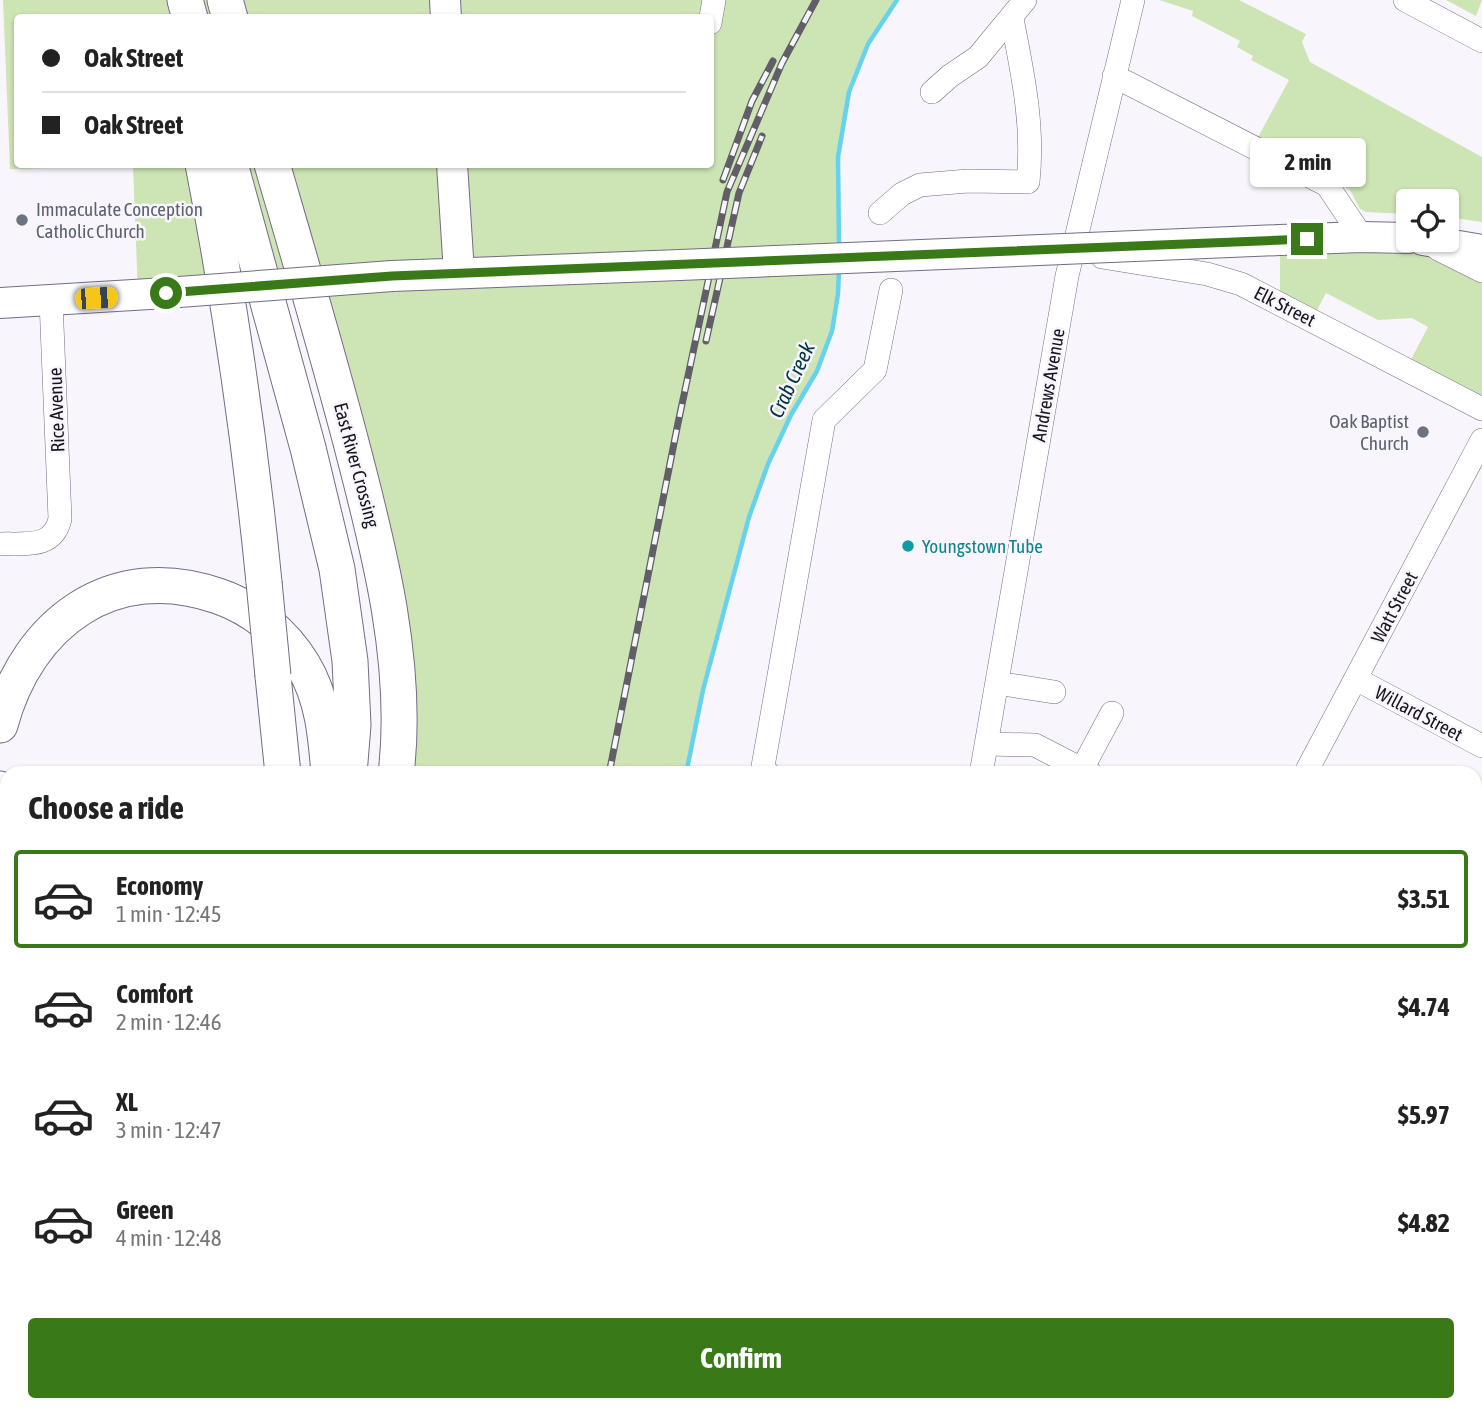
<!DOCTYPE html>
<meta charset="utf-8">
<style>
body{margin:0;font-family:"Asap Condensed",sans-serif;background:#f2f2f2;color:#222;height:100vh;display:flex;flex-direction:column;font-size:26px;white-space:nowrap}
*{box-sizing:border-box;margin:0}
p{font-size:23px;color:#767676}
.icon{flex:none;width:38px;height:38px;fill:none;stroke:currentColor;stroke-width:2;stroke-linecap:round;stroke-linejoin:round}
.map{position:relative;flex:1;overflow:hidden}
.details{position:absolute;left:0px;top:766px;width:1482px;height:646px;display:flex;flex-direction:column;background:#fff;border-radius:21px 21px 0 0;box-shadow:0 2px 5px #0004}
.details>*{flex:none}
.guide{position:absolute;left:14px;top:14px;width:700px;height:154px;border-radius:7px;box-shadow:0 2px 5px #0004;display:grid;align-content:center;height:154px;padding:0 28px;background:#fff}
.buttons{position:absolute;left:1396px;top:189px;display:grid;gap:14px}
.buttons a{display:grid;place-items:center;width:63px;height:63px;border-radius:7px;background:#fff;box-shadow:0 2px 5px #0004;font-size:35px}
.end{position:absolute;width:32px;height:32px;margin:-16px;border:9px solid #3a7917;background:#fff;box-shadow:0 0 0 4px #fff}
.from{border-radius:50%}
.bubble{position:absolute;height:49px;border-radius:7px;background:#fff;box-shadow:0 2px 5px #0004;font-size:23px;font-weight:700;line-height:49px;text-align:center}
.car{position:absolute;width:21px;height:42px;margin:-21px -10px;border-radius:9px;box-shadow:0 0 5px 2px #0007;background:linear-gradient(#f5c518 24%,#345 0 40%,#f5c518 0 76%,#345 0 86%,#f5c518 0)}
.guide b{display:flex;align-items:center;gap:24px;height:66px;font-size:26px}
.guide b+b{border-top:2px solid #e0e0e0}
.guide i{width:18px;height:18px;background:#222}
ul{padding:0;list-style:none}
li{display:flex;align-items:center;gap:21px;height:98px;margin:0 14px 10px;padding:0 14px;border:4px solid transparent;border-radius:7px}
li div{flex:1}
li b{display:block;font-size:26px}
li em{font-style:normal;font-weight:700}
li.current{border-color:#3a7917}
li>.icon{width:63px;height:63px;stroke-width:1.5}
h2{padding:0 28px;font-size:32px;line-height:84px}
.primary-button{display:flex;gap:14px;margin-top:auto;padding:14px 28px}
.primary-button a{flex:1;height:80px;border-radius:7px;background:#3a7917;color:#fff;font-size:28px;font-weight:700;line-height:80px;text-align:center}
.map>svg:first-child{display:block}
.green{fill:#cde5b4;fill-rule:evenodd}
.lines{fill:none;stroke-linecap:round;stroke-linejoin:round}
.stream{stroke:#66d1f1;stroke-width:4.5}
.minor-casing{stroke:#746b86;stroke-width:24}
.major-casing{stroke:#746b86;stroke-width:32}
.highway-casing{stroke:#746b86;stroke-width:37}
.minor{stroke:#fff;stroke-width:23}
.major{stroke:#fff;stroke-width:30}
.highway{stroke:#fff;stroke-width:35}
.rail-casing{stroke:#615e67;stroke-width:7}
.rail{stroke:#f8f6fc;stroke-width:4.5;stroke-dasharray:13;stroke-linecap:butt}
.major-bridge-casing{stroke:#746b86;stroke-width:32;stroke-linecap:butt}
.highway-bridge-casing{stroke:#746b86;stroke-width:37;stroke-linecap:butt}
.major-bridge{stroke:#fff;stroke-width:30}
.highway-bridge{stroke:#fff;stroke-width:35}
.route{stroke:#3a7917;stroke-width:9}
.worship-dot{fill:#6b7280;stroke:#f8f6fc;stroke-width:2.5}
.culture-dot{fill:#0f9aa8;stroke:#f8f6fc;stroke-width:2.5}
.labels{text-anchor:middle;stroke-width:5;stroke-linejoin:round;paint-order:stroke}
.worship-label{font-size:19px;fill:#5b616d;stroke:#f8f6fc;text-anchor:start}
.street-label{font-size:19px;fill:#18141f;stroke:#f8f6fc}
.culture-label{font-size:19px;fill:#0d838f;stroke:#f8f6fc;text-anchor:start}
.water-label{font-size:21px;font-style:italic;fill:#003542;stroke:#f8f6fc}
</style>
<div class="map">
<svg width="1482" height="1412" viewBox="0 0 1482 1412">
<rect width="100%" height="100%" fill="#f8f6fc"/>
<path class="green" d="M 3,0 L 897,0 C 888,15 876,29 868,44 C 851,78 841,120 838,157 C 835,215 847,275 832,332 C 818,380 786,420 768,466 C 751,507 740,550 729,593 C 713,653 698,712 686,773 L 401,773 L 400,742 L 306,281 L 138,295 L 133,166 L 10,169 ZM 18,18 L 710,18 L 710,164 L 18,164 Z
M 1159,0 L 1239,0 L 1306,34 L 1302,42 L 1310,62 L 1482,157 L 1482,222 L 1447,217 L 1447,201 L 1409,201 L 1409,214 L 1366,212 L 1360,209 L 1350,190 L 1257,139 L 1289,80 L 1251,60 L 1253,56 L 1237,47 L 1240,41 L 1192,16 L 1193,11 Z
M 1446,0 L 1482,0 L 1476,16 Z
M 1406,238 L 1482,271 L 1482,409 L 1406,369 L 1428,327 L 1412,318 L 1378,320 L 1326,293 L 1312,320 L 1280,303 L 1280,240 Z
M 0,1319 L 7,1319 L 7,1405 L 61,1405 L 54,1412 L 0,1412 Z
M 202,1405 L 571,1405 L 572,1412 L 193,1412 Z"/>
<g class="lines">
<path class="stream" d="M 839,246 L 838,157 L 849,92 L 868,44 L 897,0
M 686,774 L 703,690 L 749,517 L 768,464 L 791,415 L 817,371 L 832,331 L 838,294 L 839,269
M 571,1405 L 572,1412"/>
<defs>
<path id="minor" d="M 1405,0 L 1482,41
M 710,23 L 714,0
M 1114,76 L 1327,185 L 1362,237
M 932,92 L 950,76 L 978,57 L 1025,0
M 880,213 L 902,194 L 920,185 L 968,181 L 1028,182 C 1034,126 1023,75 1012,19
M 1438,249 L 1482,271
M 1102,257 L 1207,274 L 1241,284 L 1482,409
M 0,544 C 26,543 53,549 60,519 L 51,301
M 1356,679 L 1482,746
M 997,683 L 1054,692
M 986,744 L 1035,745 L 1091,774
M 1082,769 L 1112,713
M 769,774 L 762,772 L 824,420 L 875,370 L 891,290
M 981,774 L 1067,276 L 1133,0
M 1305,774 L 1482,440
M 1475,927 L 1482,914
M 1475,979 L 1482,983
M 1475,1237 L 1482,1241
M 1475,1324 L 1482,1311
M 354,1412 L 368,1405
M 925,1412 L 927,1405
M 1428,1412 L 1431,1405"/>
<path id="major" d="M 445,0 L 446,18
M 452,164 L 459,273
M 1280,240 L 1362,237 L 1409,238
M 1423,240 L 1482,250
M 392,276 L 680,265
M 0,303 L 166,293"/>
<path id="highway" d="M 185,0 L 190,18
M 225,0 L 230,18
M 203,164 C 230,303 250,441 264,582
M 230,164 L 308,448 L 337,569 L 350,661 L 353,725 L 349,774
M 272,164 C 300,260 328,354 353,450 C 380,553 409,667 396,774
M 273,676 L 283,774
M 0,725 C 27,623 113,559 218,596 C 253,608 284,633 303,665 C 323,698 326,736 329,774
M 0,789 L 7,819
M 0,872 L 7,881
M 0,911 L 7,919
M 0,982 L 7,984
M 0,1319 L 7,1319
M 603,1405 L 611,1412
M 647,1405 L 656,1412
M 54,1412 L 61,1405
M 105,1412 L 115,1405
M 193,1412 L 202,1405"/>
</defs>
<use href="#minor" class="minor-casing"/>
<use href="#major" class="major-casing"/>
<use href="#highway" class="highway-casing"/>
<use href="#minor" class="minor"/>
<use href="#major" class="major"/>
<use href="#highway" class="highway"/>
<defs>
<path id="rail" d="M 723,180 L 752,101 L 773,61
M 706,341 L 739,193 L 762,136
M 609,774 L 677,428 L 727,192 L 782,63 L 816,0
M 499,1412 L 500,1405
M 515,1412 L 516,1405"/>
</defs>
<use href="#rail" class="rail-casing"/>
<use href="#rail" class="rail"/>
<defs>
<path id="major-bridge" d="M 680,265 L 1280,240
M 166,293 L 392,276"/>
<path id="highway-bridge" d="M 264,582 L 273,676"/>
</defs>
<use href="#major-bridge" class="major-bridge-casing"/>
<use href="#highway-bridge" class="highway-bridge-casing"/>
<use href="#major-bridge" class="major-bridge"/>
<use href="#highway-bridge" class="highway-bridge"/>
</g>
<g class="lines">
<path class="route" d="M 166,293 L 392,276 L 1307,239"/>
</g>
<g class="worship-dot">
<circle cx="22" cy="220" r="7"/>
<circle cx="1423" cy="432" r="7"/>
</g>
<circle class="culture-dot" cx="908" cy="546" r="7"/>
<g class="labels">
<g class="worship-label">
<text x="36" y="216">Immaculate Conception<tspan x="36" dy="22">Catholic Church</tspan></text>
<text x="1409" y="428" text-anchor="end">Oak Baptist<tspan x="1409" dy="22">Church</tspan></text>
</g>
<g class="street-label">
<text transform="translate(1285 306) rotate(27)" y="7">Elk Street</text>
<text transform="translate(1048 385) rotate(-80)" y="7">Andrews Avenue</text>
<text transform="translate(56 410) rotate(-92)" y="7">Rice Avenue</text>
<text transform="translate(357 465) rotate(75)" y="7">East River Crossing</text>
<text transform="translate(1394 607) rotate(-62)" y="7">Watt Street</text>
<text transform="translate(1419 713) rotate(28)" y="7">Willard Street</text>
</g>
<g class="culture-label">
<text x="922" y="553">Youngstown Tube</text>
</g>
<g class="water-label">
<text transform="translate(792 380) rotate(-65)" y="7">Crab Creek</text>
</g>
</g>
</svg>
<div class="buttons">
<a><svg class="icon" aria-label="locate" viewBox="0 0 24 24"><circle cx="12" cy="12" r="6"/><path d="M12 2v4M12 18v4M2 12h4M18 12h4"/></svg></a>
</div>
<i class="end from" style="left:166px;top:293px"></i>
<i class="end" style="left:1307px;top:239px"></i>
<div class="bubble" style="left:1250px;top:138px;width:116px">2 min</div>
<i class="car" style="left:96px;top:298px;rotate:86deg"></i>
<div class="guide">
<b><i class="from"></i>Oak Street</b>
<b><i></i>Oak Street</b>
</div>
<section class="details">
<h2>Choose a ride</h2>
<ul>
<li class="current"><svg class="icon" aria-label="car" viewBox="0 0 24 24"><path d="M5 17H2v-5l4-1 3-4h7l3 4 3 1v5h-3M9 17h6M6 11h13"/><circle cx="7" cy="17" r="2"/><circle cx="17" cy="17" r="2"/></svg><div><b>Economy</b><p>1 min · 12:45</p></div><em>$3.51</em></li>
<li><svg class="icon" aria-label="car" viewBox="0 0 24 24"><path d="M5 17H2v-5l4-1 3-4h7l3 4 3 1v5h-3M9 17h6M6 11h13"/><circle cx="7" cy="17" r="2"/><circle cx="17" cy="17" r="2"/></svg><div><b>Comfort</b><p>2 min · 12:46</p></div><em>$4.74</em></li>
<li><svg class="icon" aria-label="car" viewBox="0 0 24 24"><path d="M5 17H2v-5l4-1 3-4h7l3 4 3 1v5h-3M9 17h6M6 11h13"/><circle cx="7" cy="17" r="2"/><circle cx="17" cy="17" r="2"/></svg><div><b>XL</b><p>3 min · 12:47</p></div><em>$5.97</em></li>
<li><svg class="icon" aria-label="car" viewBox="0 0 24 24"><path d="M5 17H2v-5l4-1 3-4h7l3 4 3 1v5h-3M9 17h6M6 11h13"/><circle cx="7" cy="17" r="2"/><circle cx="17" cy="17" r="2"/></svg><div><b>Green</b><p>4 min · 12:48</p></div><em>$4.82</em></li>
</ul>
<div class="primary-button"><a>Confirm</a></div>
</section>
</div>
